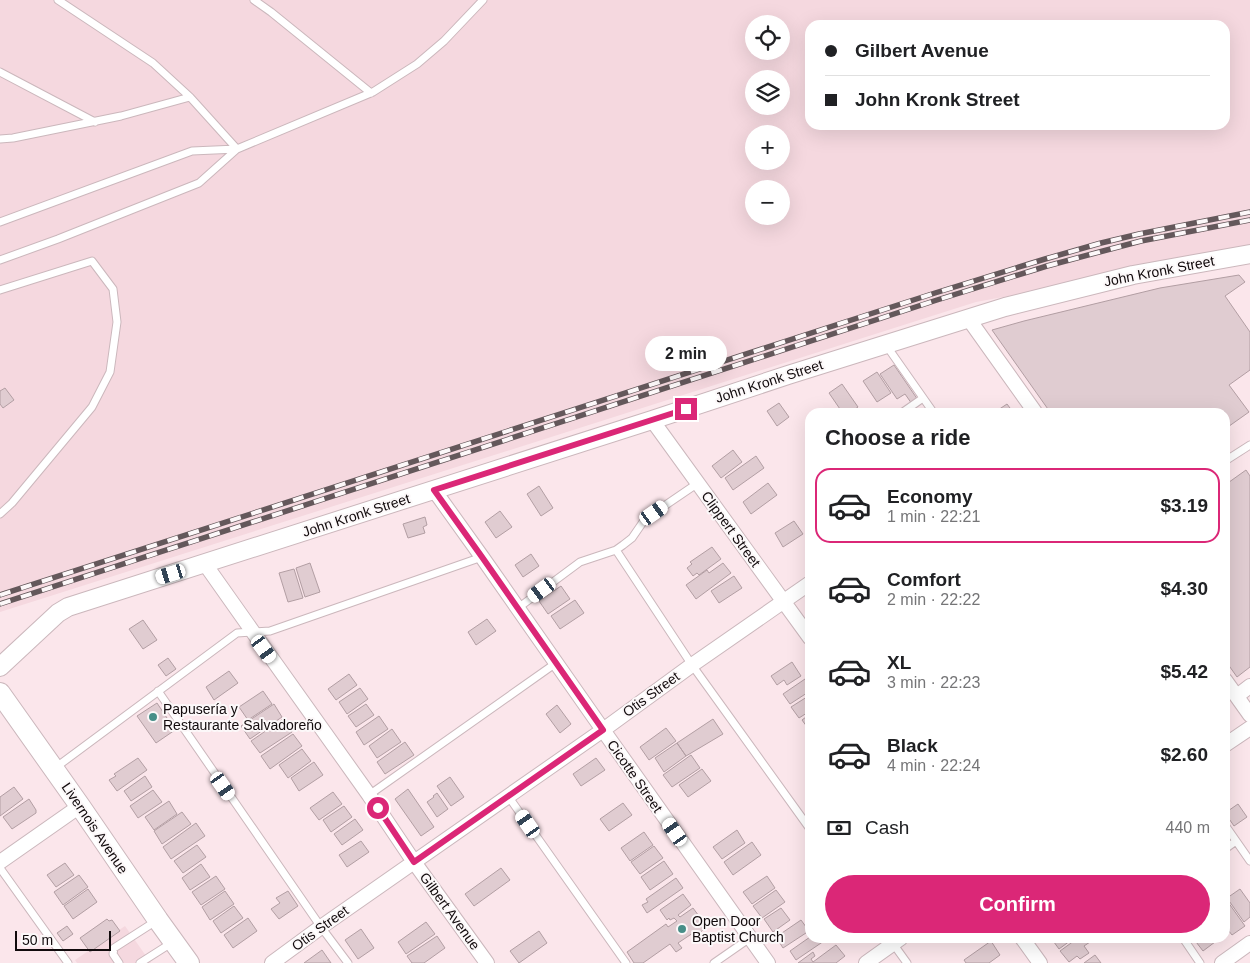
<!DOCTYPE html>
<meta charset="utf-8">
<style>
body{margin:0;font-family:Helvetica,sans-serif;background:#f6f6f6;color:#202124;height:100vh;display:flex;flex-direction:column;font-size:19px;white-space:nowrap}
*{box-sizing:border-box;margin:0}
p{font-size:16px;color:#757577}
.icon{flex:none;width:28px;height:28px;fill:none;stroke:currentColor;stroke-width:2;stroke-linecap:round;stroke-linejoin:round}
.map{position:relative;flex:1;overflow:hidden}
.drawer{position:absolute;left:805px;top:408px;width:425px;height:535px;display:flex;flex-direction:column;background:#fff;border-radius:15px;box-shadow:0 5px 20px #0002}
.drawer>*{flex:none}
.top-card{position:absolute;left:805px;top:20px;width:425px;height:110px;border-radius:15px;box-shadow:0 5px 20px #0002;display:grid;align-content:center;height:110px;padding:0 20px;background:#fff}
.buttons{position:absolute;left:745px;top:15px;display:grid;gap:10px}
.buttons a{display:grid;place-items:center;width:45px;height:45px;border-radius:50%;background:#fff;box-shadow:0 5px 20px #0002;font-size:25px}
.scale{position:absolute;left:15px;bottom:12px;width:96px;box-sizing:border-box;padding-left:5px;border:2px solid #110a0c;border-top:0;font-size:14px;line-height:18px;white-space:nowrap;color:#110a0c;-webkit-text-stroke:4px #fcf8f9;paint-order:stroke}
.end{position:absolute;width:22px;height:22px;margin:-11px;border:6px solid #db2777;background:#fff;box-shadow:0 0 0 2px #fff}
.from{border-radius:50%}
.bubble{position:absolute;height:35px;border-radius:18px;background:#fff;box-shadow:0 5px 20px #0002;font-size:16px;font-weight:700;line-height:35px;text-align:center}
.car{position:absolute;width:15px;height:30px;margin:-15px -8px;border-radius:6px;box-shadow:0 0 4px 1px #0007;background:linear-gradient(#fff 24%,#345 0 40%,#fff 0 76%,#345 0 86%,#fff 0)}
.top-card b{display:flex;align-items:center;gap:18px;height:48px;font-size:19px}
.top-card b+b{border-top:1px solid #e0e0e0}
.top-card i{width:12px;height:12px;background:#202124}
ul{padding:0;list-style:none}
li{display:flex;align-items:center;gap:15px;height:75px;margin:0 10px 8px;padding:0 10px;border:2px solid transparent;border-radius:15px}
li div{flex:1}
li b{display:block;font-size:19px}
li em{font-style:normal;font-weight:700}
li.selected{border-color:#db2777}
li>.icon{width:45px;height:45px;stroke-width:1.5}
h2{padding:0 20px;font-size:22px;line-height:60px}
.pay{display:flex;align-items:center;gap:12px;height:55px;padding:0 20px;font-size:19px}
.pay p{margin-inline-start:auto}
.primary-button{display:flex;gap:10px;margin-top:auto;padding:10px 20px}
.primary-button a{flex:1;height:58px;border-radius:30px;background:#db2777;color:#fff;font-size:20px;font-weight:700;line-height:58px;text-align:center}
.map>svg:first-child{display:block}
.built{fill:#f5d8df;fill-rule:evenodd}
.building{fill:#e0ccd1;stroke:#b29ea3}
.lines{fill:none;stroke-linecap:round;stroke-linejoin:round}
.service-casing{stroke:#cbb7bc;stroke-width:9}
.minor-casing{stroke:#cbb7bc;stroke-width:16}
.tertiary-casing{stroke:#cbb7bc;stroke-width:20}
.secondary-casing{stroke:#cbb7bc;stroke-width:22}
.service{stroke:#fff;stroke-width:7}
.minor{stroke:#fff;stroke-width:14}
.tertiary{stroke:#fff;stroke-width:18}
.secondary{stroke:#fff;stroke-width:20}
.rail-casing{stroke:#64585b;stroke-width:5.5}
.rail{stroke:#fcf8f9;stroke-width:4;stroke-dasharray:11;stroke-linecap:butt}
.route{stroke:#db2777;stroke-width:6}
.poi-dot{fill:#478e88;stroke:#fcf8f9;stroke-width:2}
.labels{text-anchor:middle;stroke-width:4;stroke-linejoin:round;paint-order:stroke}
.street-label{font-size:14px;fill:#110a0c;stroke:#fcf8f9}
.poi-label{font-size:14px;fill:#110a0c;stroke:#fcf8f9;text-anchor:start}
</style>
<div class="map">
<svg width="1250" height="963" viewBox="0 0 1250 963">
<rect width="100%" height="100%" fill="#fbe6eb"/>
<path class="built" d="M 0,0 L 1250,0 L 1250,251 L 976,302 L 0,612 ZM 754,24 L 781,24 L 781,51 L 754,51 ZM 810,25 L 1225,25 L 1225,125 L 810,125 ZM 754,79 L 781,79 L 781,106 L 754,106 ZM 754,134 L 781,134 L 781,161 L 754,161 ZM 754,189 L 781,189 L 781,216 L 754,216 Z
M 125,926 L 151,963 L 77,963 L 75,960 Z"/>
<path class="building" d="M 1239,275 L 1245,282 L 1225,296 L 1250,332 L 1250,370 L 1229,385 L 1249,412 L 1225,429 L 1225,412 L 1050,412 L 992,330 L 1024,321 L 1160,288 Z
M 894,365 L 918,400 L 912,404 L 905,394 L 897,399 L 880,374 Z
M 877,372 L 891,393 L 877,402 L 863,381 Z
M 842,384 L 858,407 L 851,412 L 842,412 L 829,393 Z
M 5,388 L 14,400 L 3,408 L 0,404 L 0,391 Z
M 779,403 L 789,417 L 777,426 L 767,411 Z
M 1007,404 L 1013,412 L 995,412 Z
M 733,450 L 742,462 L 721,478 L 712,466 Z
M 756,456 L 764,468 L 733,490 L 725,478 Z
M 1246,470 L 1250,476 L 1250,667 L 1237,677 L 1225,660 L 1225,485 Z
M 768,483 L 777,495 L 751,514 L 743,502 Z
M 539,486 L 553,508 L 541,516 L 527,494 Z
M 500,511 L 512,527 L 496,538 L 485,522 Z
M 425,517 L 427,525 L 423,527 L 425,533 L 408,538 L 403,524 Z
M 794,521 L 803,534 L 783,547 L 775,533 Z
M 712,547 L 721,559 L 699,575 L 697,573 L 693,576 L 687,568 L 692,564 L 690,562 Z
M 531,554 L 539,566 L 523,577 L 515,565 Z
M 310,563 L 320,592 L 305,597 L 296,568 Z
M 723,563 L 731,573 L 696,599 L 686,585 L 707,570 L 709,573 Z
M 294,569 L 303,598 L 288,602 L 279,573 Z
M 734,576 L 742,588 L 719,603 L 711,591 Z
M 561,586 L 570,599 L 548,614 L 539,601 Z
M 575,600 L 584,613 L 560,629 L 551,616 Z
M 487,619 L 496,631 L 476,645 L 468,632 Z
M 143,620 L 157,640 L 143,649 L 129,629 Z
M 168,658 L 176,669 L 166,676 L 158,665 Z
M 792,662 L 801,676 L 787,685 L 784,680 L 777,685 L 771,676 Z
M 229,671 L 238,683 L 214,700 L 206,687 Z
M 349,674 L 357,685 L 336,700 L 328,689 Z
M 805,679 L 810,686 L 810,691 L 790,704 L 783,694 Z
M 360,688 L 368,699 L 347,714 L 339,702 Z
M 263,691 L 272,704 L 248,720 L 239,707 Z
M 810,695 L 810,711 L 799,718 L 791,707 Z
M 157,703 L 175,730 L 156,743 L 137,716 Z
M 274,704 L 282,717 L 250,739 L 241,726 Z
M 366,704 L 374,715 L 356,727 L 348,716 Z
M 557,705 L 571,724 L 560,733 L 546,714 Z
M 810,714 L 810,731 L 802,720 Z
M 379,716 L 388,729 L 364,745 L 356,732 Z
M 283,719 L 292,732 L 260,753 L 251,741 Z
M 713,719 L 723,734 L 686,756 L 677,743 Z
M 666,728 L 676,741 L 649,760 L 640,747 Z
M 392,729 L 401,742 L 377,758 L 369,746 Z
M 293,734 L 302,746 L 270,769 L 261,756 Z
M 405,742 L 414,755 L 385,774 L 377,762 Z
M 677,743 L 686,756 L 664,772 L 655,758 Z
M 302,749 L 311,761 L 288,778 L 279,765 Z
M 691,755 L 700,768 L 672,787 L 663,775 Z
M 138,758 L 147,770 L 117,791 L 109,780 L 116,776 L 114,774 Z
M 596,758 L 605,770 L 581,786 L 573,774 Z
M 314,762 L 323,775 L 299,791 L 291,778 Z
M 702,769 L 711,781 L 688,797 L 679,785 Z
M 145,776 L 152,787 L 131,801 L 124,791 Z
M 450,777 L 464,797 L 451,806 L 437,786 Z
M 14,787 L 23,799 L 0,816 L 0,797 Z
M 408,789 L 434,827 L 421,836 L 395,799 Z
M 153,790 L 162,802 L 138,818 L 130,806 Z
M 333,792 L 342,804 L 319,820 L 310,808 Z
M 437,793 L 448,809 L 437,817 L 427,802 L 434,797 L 433,796 Z
M 29,799 L 36,810 L 36,813 L 12,829 L 3,817 Z
M 169,801 L 177,814 L 154,830 L 145,817 Z
M 623,803 L 632,815 L 609,831 L 600,819 Z
M 1238,804 L 1247,817 L 1234,826 L 1225,813 Z
M 344,806 L 352,817 L 331,832 L 323,820 Z
M 182,812 L 191,824 L 162,844 L 154,831 Z
M 355,819 L 363,830 L 342,845 L 334,834 Z
M 196,823 L 205,836 L 171,859 L 163,847 Z
M 737,830 L 745,843 L 722,859 L 713,847 Z
M 644,832 L 653,845 L 630,861 L 621,848 Z
M 361,841 L 369,852 L 347,867 L 339,855 Z
M 752,842 L 761,855 L 733,875 L 724,862 Z
M 197,845 L 206,857 L 183,873 L 174,861 Z
M 654,846 L 663,858 L 640,874 L 631,862 Z
M 664,861 L 673,874 L 650,890 L 641,877 Z
M 65,863 L 74,875 L 56,887 L 47,875 Z
M 201,864 L 210,877 L 190,890 L 182,878 Z
M 501,868 L 510,880 L 474,906 L 465,894 Z
M 79,875 L 88,887 L 63,905 L 54,892 Z
M 216,876 L 225,889 L 201,905 L 192,892 Z
M 767,876 L 775,888 L 752,904 L 743,892 Z
M 676,878 L 683,888 L 647,913 L 642,905 L 648,902 L 646,899 Z
M 88,889 L 97,902 L 73,919 L 64,906 Z
M 1240,889 L 1250,903 L 1250,917 L 1244,922 L 1227,898 Z
M 776,890 L 785,902 L 762,918 L 753,906 Z
M 225,891 L 234,904 L 210,920 L 202,907 Z
M 288,891 L 298,906 L 279,919 L 271,909 L 280,903 L 276,898 Z
M 683,894 L 691,905 L 678,915 L 680,917 L 693,908 L 707,927 L 698,934 L 696,931 L 678,943 L 682,948 L 676,952 L 670,944 L 643,963 L 634,963 L 627,952 L 666,924 L 668,927 L 677,921 L 674,918 L 670,920 L 669,918 L 667,920 L 660,910 Z
M 1228,902 L 1245,926 L 1232,935 L 1225,926 L 1225,904 Z
M 234,906 L 243,918 L 221,933 L 213,921 Z
M 781,908 L 790,920 L 773,932 L 764,919 Z
M 248,918 L 257,931 L 233,948 L 224,935 Z
M 107,919 L 109,921 L 112,920 L 120,931 L 90,952 L 80,938 Z
M 801,920 L 809,931 L 783,948 L 776,937 Z
M 426,922 L 435,934 L 406,954 L 398,942 Z
M 67,926 L 73,934 L 63,941 L 57,933 Z
M 361,929 L 374,948 L 358,959 L 345,940 Z
M 539,931 L 547,943 L 519,963 L 510,951 Z
M 437,936 L 445,948 L 424,963 L 412,963 L 407,956 Z
M 810,937 L 822,938 L 824,941 L 796,960 L 790,951 Z
M 1051,938 L 1074,938 L 1059,949 Z
M 1078,938 L 1087,938 L 1090,942 L 1084,946 L 1089,953 L 1080,959 L 1077,956 L 1069,962 L 1060,951 Z
M 1193,938 L 1211,938 L 1215,942 L 1203,951 Z
M 991,941 L 1000,955 L 989,963 L 966,963 L 964,960 Z
M 836,945 L 845,956 L 836,963 L 798,963 L 813,952 L 815,956 L 811,959 L 813,962 Z
M 322,950 L 331,963 L 304,963 Z
M 1095,955 L 1101,963 L 1084,963 Z"/>
<g class="lines">
<defs>
<path id="service" d="M 58,0 L 153,63 L 190,97 L 237,149
M 254,0 L 271,12 L 371,93
M 0,72 L 95,122
M 0,139 L 13,138 L 121,116 L 190,97
M 0,222 L 192,151 L 237,149 L 373,92 L 417,64 L 444,41 L 483,0
M 0,260 L 58,239 L 199,183 L 237,149
M 0,290 L 92,261 L 113,289 L 117,322 L 110,372 L 92,407 L 12,503 L 0,514
M 886,345 L 933,412
M 903,412 L 923,398
M 1225,461 L 1250,445
M 616,550 L 692,665 L 810,829
M 518,608 L 580,562 L 616,550 L 623,545 L 632,538 L 643,522 L 654,513 L 698,483
M 158,691 L 321,927 L 348,963
M 55,768 L 237,633 L 270,631 L 482,557
M 369,795 L 556,663
M 508,796 L 626,963
M 1225,825 L 1250,861
M 1225,849 L 1236,841
M 0,868 L 68,963
M 889,938 L 907,963
M 1183,938 L 1200,963
M 119,963 L 113,954 L 114,948 L 156,921
M 140,963 L 173,942
M 714,963 L 750,938"/>
<path id="minor" d="M 968,318 L 1035,412
M 652,420 L 810,638
M 434,490 L 482,557 L 603,730 L 768,963
M 205,564 L 253,632 L 369,795 L 414,862 L 487,963
M 1225,680 L 1250,715
M 1237,696 L 1250,686
M 1225,745 L 1250,728
M 0,862 L 80,806
M 1022,938 L 1040,963
M 272,963 L 321,927 L 603,730 L 692,665 L 810,583
M 866,963 L 901,938
M 1222,963 L 1250,943"/>
<path id="tertiary" d="M 0,667 L 58,613 L 68,607 L 652,420 L 788,375 L 1005,307 L 1133,275 L 1250,254"/>
<path id="secondary" d="M 0,693 L 80,806 L 158,920 L 189,963"/>
</defs>
<use href="#service" class="service-casing"/>
<use href="#minor" class="minor-casing"/>
<use href="#tertiary" class="tertiary-casing"/>
<use href="#secondary" class="secondary-casing"/>
<use href="#service" class="service"/>
<use href="#minor" class="minor"/>
<use href="#tertiary" class="tertiary"/>
<use href="#secondary" class="secondary"/>
<defs>
<path id="rail" d="M 0,595 L 935,293 L 1045,259 L 1101,243 L 1139,234 L 1250,212
M 0,604 L 937,300 L 1047,266 L 1103,251 L 1141,241 L 1250,220"/>
</defs>
<use href="#rail" class="rail-casing"/>
<use href="#rail" class="rail"/>
</g>
<g class="lines">
<path class="route" d="M 378,808 L 414,862 L 603,730 L 482,557 L 434,490 L 686,409"/>
</g>
<g class="poi-dot">
<circle cx="153" cy="717" r="5"/>
<circle cx="682" cy="929" r="5"/>
</g>
<g class="labels">
<g class="street-label">
<text transform="translate(1159 271) rotate(-11)" y="5">John Kronk Street</text>
<text transform="translate(769 381) rotate(-18)" y="5">John Kronk Street</text>
<text transform="translate(356 515) rotate(-18)" y="5">John Kronk Street</text>
<text transform="translate(731 529) rotate(54)" y="5">Clippert Street</text>
<text transform="translate(651 694) rotate(-36)" y="5">Otis Street</text>
<text transform="translate(635 776) rotate(55)" y="5">Cicotte Street</text>
<text transform="translate(95 828) rotate(56)" y="5">Livernois Avenue</text>
<text transform="translate(450 911) rotate(54)" y="5">Gilbert Avenue</text>
<text transform="translate(320 928) rotate(-36)" y="5">Otis Street</text>
</g>
<g class="poi-label">
<text x="163" y="714">Papusería y<tspan x="163" dy="16">Restaurante Salvadoreño</tspan></text>
<text x="692" y="926">Open Door<tspan x="692" dy="16">Baptist Church</tspan></text>
</g>
</g>
</svg>
<div class="buttons">
<a><svg class="icon" aria-label="locate" viewBox="0 0 24 24"><circle cx="12" cy="12" r="6"/><path d="M12 2v4M12 18v4M2 12h4M18 12h4"/></svg></a>
<a><svg class="icon" aria-label="layers" viewBox="0 0 24 24"><path d="M12 4l9 5-9 5-9-5zM3 14l9 5 9-5"/></svg></a>
<a>+</a>
<a>−</a>
</div>
<div class="scale">50 m</div>
<i class="end from" style="left:378px;top:808px"></i>
<i class="end" style="left:686px;top:409px"></i>
<div class="bubble" style="left:645px;top:336px;width:82px">2 min</div>
<i class="car" style="left:654px;top:513px;rotate:55deg"></i>
<i class="car" style="left:171px;top:574px;rotate:253deg"></i>
<i class="car" style="left:542px;top:590px;rotate:234deg"></i>
<i class="car" style="left:264px;top:649px;rotate:144deg"></i>
<i class="car" style="left:223px;top:786px;rotate:145deg"></i>
<i class="car" style="left:528px;top:824px;rotate:325deg"></i>
<i class="car" style="left:675px;top:832px;rotate:325deg"></i>
<div class="top-card">
<b><i class="from"></i>Gilbert Avenue</b>
<b><i></i>John Kronk Street</b>
</div>
<section class="drawer">
<h2>Choose a ride</h2>
<ul>
<li class="selected"><svg class="icon" aria-label="car" viewBox="0 0 24 24"><path d="M5 17H2v-5l4-1 3-4h7l3 4 3 1v5h-3M9 17h6M6 11h13"/><circle cx="7" cy="17" r="2"/><circle cx="17" cy="17" r="2"/></svg><div><b>Economy</b><p>1 min · 22:21</p></div><em>$3.19</em></li>
<li><svg class="icon" aria-label="car" viewBox="0 0 24 24"><path d="M5 17H2v-5l4-1 3-4h7l3 4 3 1v5h-3M9 17h6M6 11h13"/><circle cx="7" cy="17" r="2"/><circle cx="17" cy="17" r="2"/></svg><div><b>Comfort</b><p>2 min · 22:22</p></div><em>$4.30</em></li>
<li><svg class="icon" aria-label="car" viewBox="0 0 24 24"><path d="M5 17H2v-5l4-1 3-4h7l3 4 3 1v5h-3M9 17h6M6 11h13"/><circle cx="7" cy="17" r="2"/><circle cx="17" cy="17" r="2"/></svg><div><b>XL</b><p>3 min · 22:23</p></div><em>$5.42</em></li>
<li><svg class="icon" aria-label="car" viewBox="0 0 24 24"><path d="M5 17H2v-5l4-1 3-4h7l3 4 3 1v5h-3M9 17h6M6 11h13"/><circle cx="7" cy="17" r="2"/><circle cx="17" cy="17" r="2"/></svg><div><b>Black</b><p>4 min · 22:24</p></div><em>$2.60</em></li>
</ul>
<div class="pay"><svg class="icon" aria-label="cash" viewBox="0 0 24 24"><path d="M3 7h18v10H3z"/><circle cx="12" cy="12" r="2"/></svg>Cash<p>440 m</p></div>
<div class="primary-button"><a>Confirm</a></div>
</section>
</div>
